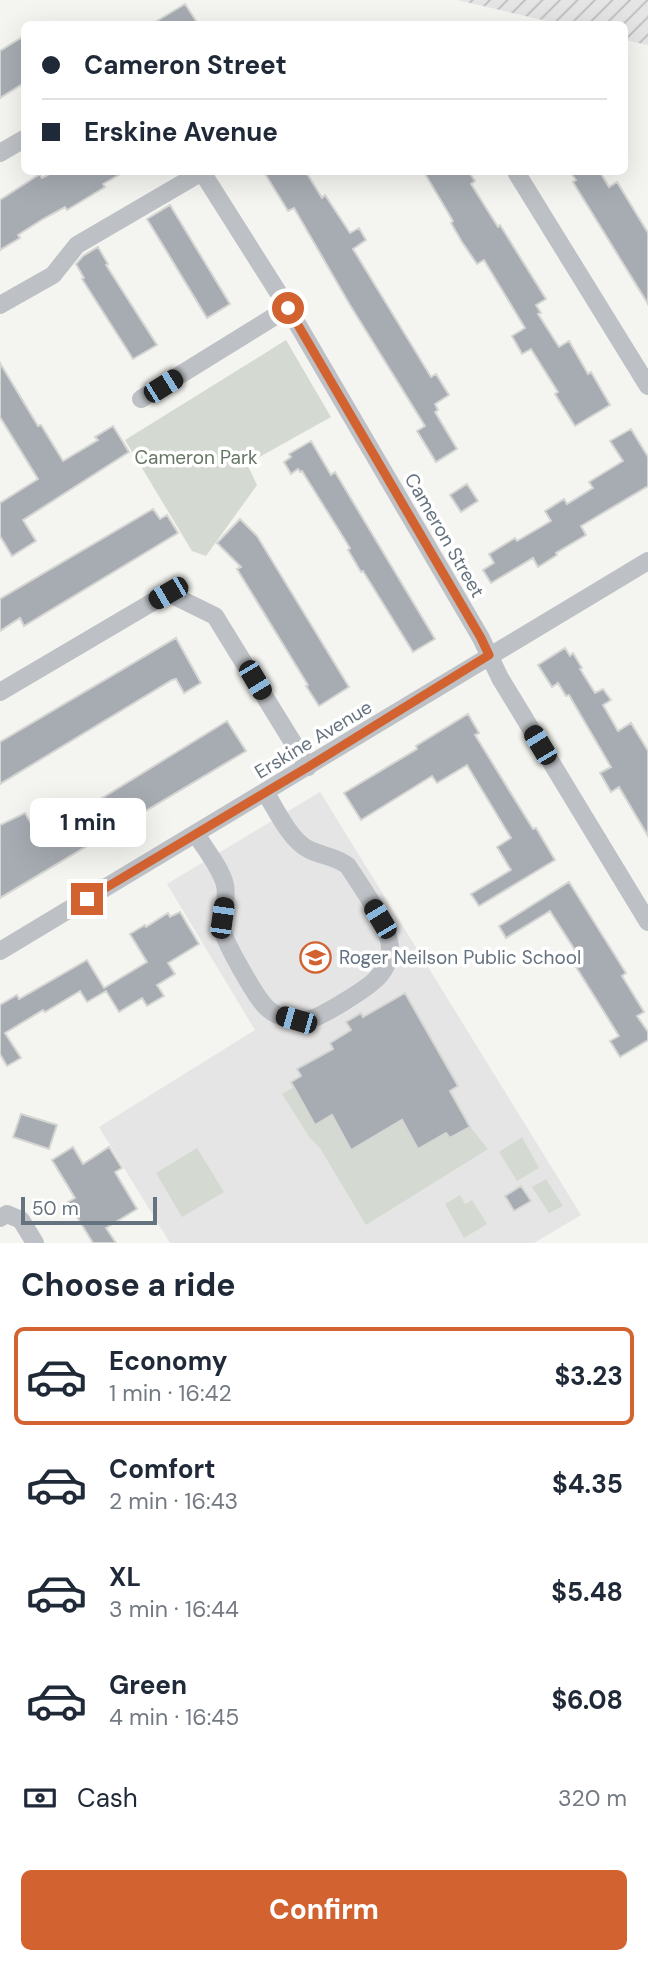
<!DOCTYPE html>
<meta charset="utf-8">
<style>
body{margin:0;font-family:"DM Sans",sans-serif;background:#f6f6f7;color:#1f2937;height:100vh;display:flex;flex-direction:column;font-size:26px;white-space:nowrap}
*{box-sizing:border-box;margin:0}
p{font-size:23px;color:#747a83}
.icon{flex:none;width:38px;height:38px;fill:none;stroke:currentColor;stroke-width:2;stroke-linecap:round;stroke-linejoin:round}
.map{position:relative;height:1243px;overflow:hidden}
.sheet{display:flex;flex-direction:column;background:#fff;flex:1}
.sheet>*{flex:none}
.banner{position:absolute;left:21px;top:21px;width:607px;height:154px;border-radius:10px;box-shadow:0 7px 28px #0002;display:grid;align-content:center;height:154px;padding:0 21px;background:#fff}
.scale{position:absolute;left:21px;bottom:18px;width:136px;box-sizing:border-box;padding-left:7px;border:4px solid #65727f;border-top:0;font-size:19px;line-height:24px;white-space:nowrap;color:#65727f;-webkit-text-stroke:5px #fff;paint-order:stroke}
.end{position:absolute;width:32px;height:32px;margin:-16px;border:9px solid #d36231;background:#fff;box-shadow:0 0 0 4px #fff}
.from{border-radius:50%}
.bubble{position:absolute;height:49px;border-radius:10px;background:#fff;box-shadow:0 7px 28px #0002;font-size:23px;font-weight:700;line-height:49px;text-align:center}
.car{position:absolute;width:21px;height:42px;margin:-21px -10px;border-radius:9px;box-shadow:0 0 5px 2px #0007;background:linear-gradient(#222 24%,#8ab4d8 0 40%,#222 0 76%,#8ab4d8 0 86%,#222 0)}
.banner b{display:flex;align-items:center;gap:24px;height:66px;font-size:26px}
.banner b+b{border-top:2px solid #e0e1e3}
.banner i{width:18px;height:18px;background:#1f2937}
ul{padding:0;list-style:none}
li{display:flex;align-items:center;gap:21px;height:98px;margin:0 14px 10px;padding:0 7px;border:4px solid transparent;border-radius:10px}
li div{flex:1}
li b{display:block;font-size:26px}
li em{font-style:normal;font-weight:700}
li.on{border-color:#d36231}
li>.icon{width:63px;height:63px;stroke-width:1.5}
h2{padding:0 21px;font-size:32px;line-height:84px}
.pay{display:flex;align-items:center;gap:18px;height:77px;padding:0 21px;font-size:26px}
.pay p{margin-inline-start:auto}
.primary-button{display:flex;gap:14px;margin-top:auto;padding:14px 21px}
.primary-button a{flex:1;height:80px;border-radius:10px;background:#d36231;color:#fff;font-size:28px;font-weight:700;line-height:80px;text-align:center}
.map>svg:first-child{display:block}
.built{fill:#e4e5e4}
.industrial{fill:url(#industrial-furrows)}
.green{fill:#d4dad2}
.building{fill:#a6acb2;stroke:#d5d5d3;stroke-width:2}
.lines{fill:none;stroke-linecap:round;stroke-linejoin:round}
.minor{stroke:#bdc0c4;stroke-width:18}
.route{stroke:#d36231;stroke-width:9}
.labels{text-anchor:middle;stroke-width:7;stroke-linejoin:round;paint-order:stroke}
.park-label{font-size:19px;fill:#667664;stroke:#fff}
.street-label{font-size:19px;fill:#65727f;stroke:#fff}
.poi-label{font-size:19px;fill:#65727f;stroke:#fff;text-anchor:start}
</style>
<div class="map">
<svg width="648" height="1243" viewBox="0 0 648 1243">
<defs>
<pattern id="industrial-furrows" width="10" height="10" patternUnits="userSpaceOnUse" patternTransform="scale(1.75)"><rect width="10" height="10" fill="#e4e5e4"/><path d="M-1 1l2-2M0 10L10 0M9 11l2-2" fill="none" stroke="#bcbebe"/></pattern>
</defs>
<rect width="100%" height="100%" fill="#f4f4f0"/>
<path class="built" d="M 320,792 L 581,1215 L 534,1243 L 170,1243 L 99,1127 L 255,1030 L 167,884 Z"/>
<path class="industrial" d="M 457,0 L 648,0 L 648,45 L 625,40 L 625,24 L 560,24 Z"/>
<path class="green" d="M 286,340 L 331,417 L 247,464 L 257,485 L 206,556 L 192,551 L 125,440 Z
M 294,1087 L 315,1124 L 332,1115 L 351,1149 L 402,1120 L 418,1148 L 446,1133 L 450,1138 L 470,1127 L 488,1149 L 366,1225 L 320,1148 L 310,1138 L 282,1094 Z
M 522,1137 L 539,1168 L 517,1181 L 499,1152 Z
M 197,1148 L 224,1192 L 182,1217 L 156,1173 Z
M 546,1179 L 563,1206 L 549,1213 L 532,1187 Z
M 460,1195 L 465,1204 L 472,1200 L 487,1224 L 464,1238 L 445,1204 Z"/>
<path class="building" d="M 185,4 L 198,24 L 152,24 Z
M 24,36 L 24,83 L 0,98 L 0,51 Z
M 53,172 L 124,172 L 103,184 L 105,187 L 67,210 L 65,207 L 43,219 L 18,235 L 20,238 L 0,250 L 0,200 L 40,174 L 42,178 Z
M 264,172 L 306,172 L 322,198 L 325,195 L 350,233 L 359,228 L 366,240 L 353,249 L 431,377 L 436,374 L 449,395 L 435,404 L 438,410 L 435,412 L 457,449 L 436,462 L 417,431 L 425,426 L 350,305 L 294,208 L 288,211 Z
M 424,172 L 469,172 L 475,181 L 471,184 L 498,227 L 500,225 L 546,299 L 536,305 L 541,313 L 538,314 L 559,347 L 569,341 L 588,374 L 591,372 L 610,405 L 575,426 L 555,394 L 558,392 L 531,349 L 522,354 L 512,336 L 525,328 L 484,260 L 477,264 L 462,242 L 451,223 L 453,221 Z
M 570,172 L 600,172 L 609,187 L 617,182 L 648,233 L 648,304 L 573,182 L 576,180 Z
M 170,205 L 230,304 L 207,318 L 147,219 Z
M 98,247 L 108,264 L 106,265 L 157,345 L 133,359 L 82,279 L 84,278 L 76,264 L 83,256 Z
M 0,363 L 38,426 L 41,425 L 63,461 L 98,440 L 95,437 L 113,426 L 129,452 L 23,520 L 36,541 L 12,556 L 0,536 L 0,503 L 38,479 L 0,417 Z
M 631,429 L 648,457 L 648,486 L 581,526 L 586,535 L 556,553 L 557,555 L 538,567 L 533,558 L 491,583 L 483,570 L 494,563 L 489,554 L 515,538 L 517,541 L 551,521 L 545,511 L 564,499 L 567,504 L 593,488 L 589,482 L 623,461 L 610,441 Z
M 311,441 L 331,475 L 335,472 L 435,639 L 413,652 L 363,571 L 361,572 L 348,550 L 350,548 L 302,471 L 300,472 L 298,469 L 291,474 L 284,462 L 291,457 L 289,454 Z
M 467,484 L 478,501 L 461,512 L 450,495 Z
M 153,509 L 160,519 L 167,515 L 178,533 L 24,626 L 20,618 L 0,631 L 0,599 Z
M 240,519 L 257,536 L 349,687 L 319,706 L 306,686 L 308,685 L 237,569 L 241,567 L 217,543 Z
M 176,638 L 201,683 L 184,693 L 176,679 L 172,680 L 0,784 L 0,742 Z
M 565,648 L 570,656 L 573,653 L 582,668 L 580,669 L 595,693 L 603,689 L 611,700 L 603,705 L 618,731 L 631,723 L 648,751 L 648,836 L 619,787 L 611,792 L 600,773 L 611,767 L 569,695 L 566,696 L 558,683 L 552,687 L 538,665 Z
M 468,714 L 479,733 L 475,735 L 533,829 L 536,828 L 555,860 L 479,906 L 471,894 L 511,870 L 497,847 L 511,838 L 467,765 L 437,783 L 432,776 L 361,820 L 344,793 L 417,749 L 416,746 Z
M 227,721 L 246,751 L 0,898 L 0,825 L 25,813 L 38,835 L 59,822 L 60,824 Z
M 569,882 L 626,973 L 622,976 L 644,1012 L 637,1016 L 648,1032 L 648,1040 L 620,1057 L 610,1041 L 619,1036 L 573,962 L 580,958 L 550,911 L 506,938 L 499,926 Z
M 180,912 L 199,944 L 168,963 L 175,974 L 157,985 L 164,996 L 147,1006 L 142,998 L 119,1012 L 106,991 L 87,1002 L 80,991 L 45,1012 L 43,1010 L 5,1033 L 21,1058 L 7,1066 L 0,1054 L 0,1005 L 17,995 L 19,999 L 87,960 L 104,988 L 147,962 L 130,934 L 145,925 L 146,927 L 168,913 L 170,917 Z
M 405,993 L 458,1086 L 450,1091 L 470,1127 L 450,1138 L 446,1133 L 418,1149 L 402,1120 L 351,1150 L 332,1115 L 315,1125 L 291,1082 L 301,1076 L 297,1069 L 333,1049 L 330,1043 L 351,1030 L 346,1022 L 361,1013 L 363,1017 Z
M 21,1114 L 57,1125 L 49,1149 L 13,1137 Z
M 73,1147 L 83,1164 L 109,1147 L 122,1168 L 115,1172 L 137,1209 L 106,1228 L 116,1243 L 93,1243 L 68,1202 L 75,1198 L 52,1160 Z
M 521,1186 L 531,1201 L 514,1211 L 505,1196 Z"/>
<g class="lines">
<path class="minor" d="M 0,153 L 24,139
M 202,172 L 288,308 L 481,638 L 500,678 L 648,922
M 516,172 L 648,386
M 0,305 L 53,275 L 77,245 L 202,172
M 141,399 L 288,308
M 0,692 L 168,593 L 215,616 L 308,767
M 196,834 C 205,849 221,868 225,885 C 228,899 222,914 222,928 C 223,940 257,999 266,1007 C 277,1018 297,1022 311,1019 C 323,1016 366,989 375,980 C 383,973 389,962 390,952 C 392,927 361,887 348,866 C 336,856 321,856 308,849 C 290,840 276,809 265,792
M 0,951 L 648,561
M 0,1218 L 7,1214 L 21,1220 L 35,1243"/>
</g>
<g class="lines">
<path class="route" d="M 87,899 L 308,767 L 489,655 L 481,638 L 288,308"/>
</g>
<defs>
<symbol id="school-ring" viewBox="-11 -11 22 22"><circle r="9.5" fill="#fff" stroke="#d36231" stroke-width="1.5"/><path d="M0-5L7-2L0 1L-7-2ZM-4 1L0 2.5L4 1V4Q0 6-4 4Z" fill="#d36231"/></symbol>
</defs>
<g fill-rule="evenodd">
<use href="#school-ring" x="298" y="940" width="35" height="35"/>
</g>
<g class="labels">
<g class="park-label">
<text x="196" y="464">Cameron Park</text>
</g>
<g class="street-label">
<text transform="translate(445 535) rotate(60)" y="7">Cameron Street</text>
<text transform="translate(313 739) rotate(-31)" y="7">Erskine Avenue</text>
</g>
<g class="poi-label">
<text x="339" y="964">Roger Neilson Public School</text>
</g>
</g>
</svg>
<div class="scale">50 m</div>
<i class="end from" style="left:288px;top:308px"></i>
<i class="end" style="left:87px;top:899px"></i>
<div class="bubble" style="left:30px;top:798px;width:116px">1 min</div>
<i class="car" style="left:163px;top:386px;rotate:58deg"></i>
<i class="car" style="left:168px;top:593px;rotate:240deg"></i>
<i class="car" style="left:255px;top:680px;rotate:149deg"></i>
<i class="car" style="left:540px;top:745px;rotate:329deg"></i>
<i class="car" style="left:222px;top:918px;rotate:8deg"></i>
<i class="car" style="left:380px;top:919px;rotate:329deg"></i>
<i class="car" style="left:296px;top:1020px;rotate:286deg"></i>
<div class="banner">
<b><i class="from"></i>Cameron Street</b>
<b><i></i>Erskine Avenue</b>
</div>
</div>
<section class="sheet">
<h2>Choose a ride</h2>
<ul>
<li class="on"><svg class="icon" aria-label="car" viewBox="0 0 24 24"><path d="M5 17H2v-5l4-1 3-4h7l3 4 3 1v5h-3M9 17h6M6 11h13"/><circle cx="7" cy="17" r="2"/><circle cx="17" cy="17" r="2"/></svg><div><b>Economy</b><p>1 min · 16:42</p></div><em>$3.23</em></li>
<li><svg class="icon" aria-label="car" viewBox="0 0 24 24"><path d="M5 17H2v-5l4-1 3-4h7l3 4 3 1v5h-3M9 17h6M6 11h13"/><circle cx="7" cy="17" r="2"/><circle cx="17" cy="17" r="2"/></svg><div><b>Comfort</b><p>2 min · 16:43</p></div><em>$4.35</em></li>
<li><svg class="icon" aria-label="car" viewBox="0 0 24 24"><path d="M5 17H2v-5l4-1 3-4h7l3 4 3 1v5h-3M9 17h6M6 11h13"/><circle cx="7" cy="17" r="2"/><circle cx="17" cy="17" r="2"/></svg><div><b>XL</b><p>3 min · 16:44</p></div><em>$5.48</em></li>
<li><svg class="icon" aria-label="car" viewBox="0 0 24 24"><path d="M5 17H2v-5l4-1 3-4h7l3 4 3 1v5h-3M9 17h6M6 11h13"/><circle cx="7" cy="17" r="2"/><circle cx="17" cy="17" r="2"/></svg><div><b>Green</b><p>4 min · 16:45</p></div><em>$6.08</em></li>
</ul>
<div class="pay"><svg class="icon" aria-label="cash" viewBox="0 0 24 24"><path d="M3 7h18v10H3z"/><circle cx="12" cy="12" r="2"/></svg>Cash<p>320 m</p></div>
<div class="primary-button"><a>Confirm</a></div>
</section>
